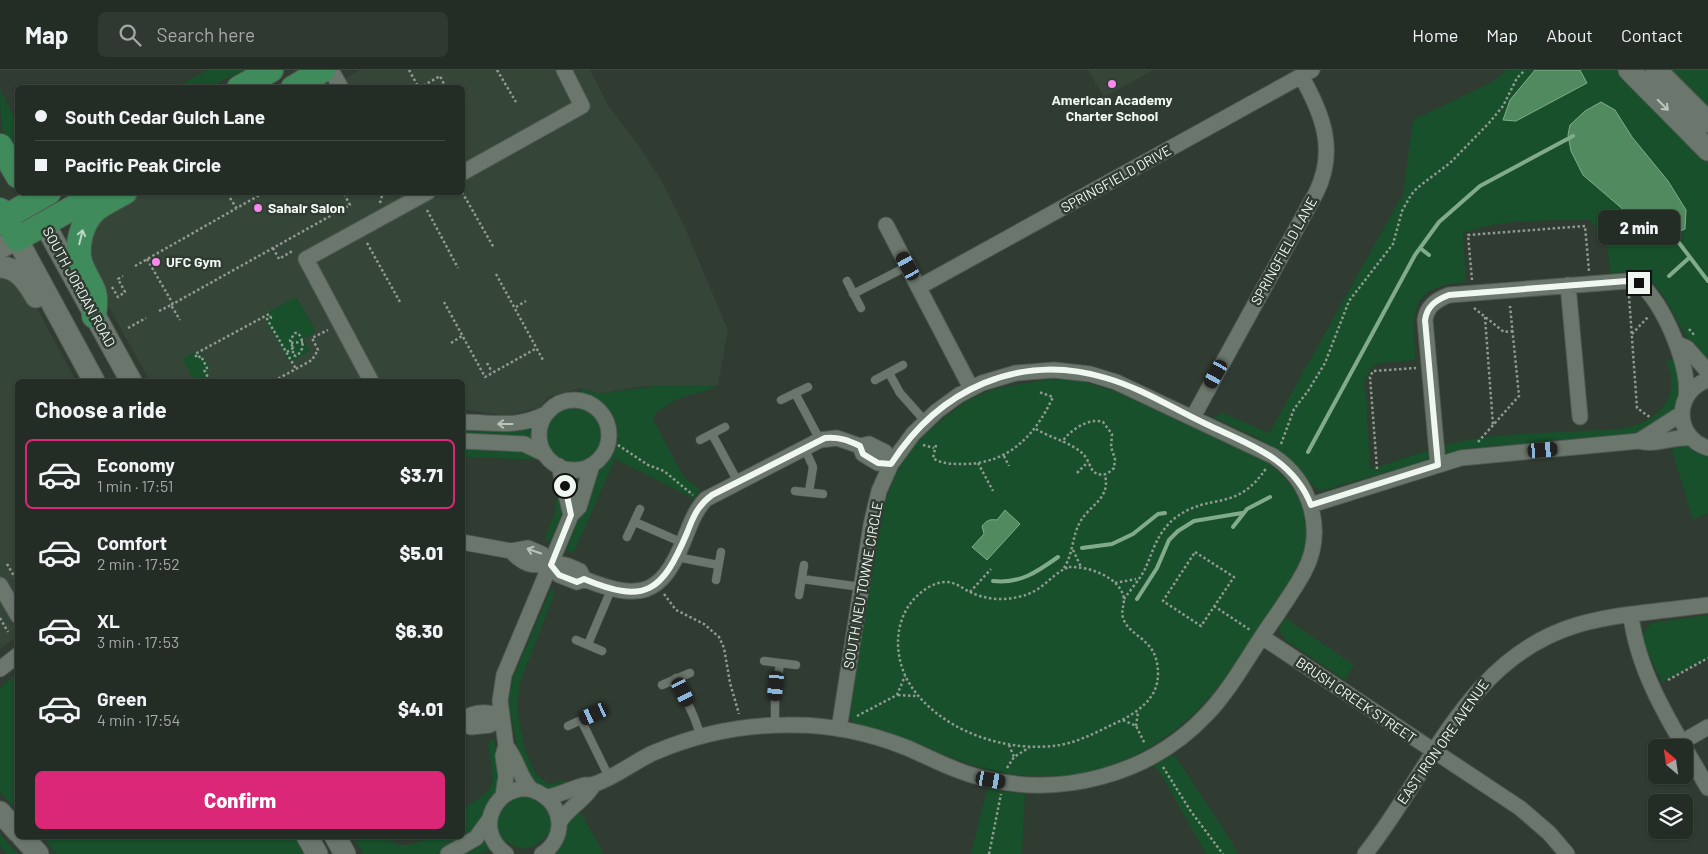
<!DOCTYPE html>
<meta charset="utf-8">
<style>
body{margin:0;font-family:Barlow,sans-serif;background:#303832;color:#f1f3f6;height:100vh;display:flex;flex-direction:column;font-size:19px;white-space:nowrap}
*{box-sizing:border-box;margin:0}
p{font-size:16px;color:#a3a7a7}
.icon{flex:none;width:28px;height:28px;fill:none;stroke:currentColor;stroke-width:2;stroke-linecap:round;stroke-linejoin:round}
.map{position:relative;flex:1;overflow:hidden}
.sheet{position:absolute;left:15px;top:309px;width:450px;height:460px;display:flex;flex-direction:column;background:#242c26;border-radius:8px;box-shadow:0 1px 4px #0004,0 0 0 1px #414843}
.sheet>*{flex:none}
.hud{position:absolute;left:15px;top:15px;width:450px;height:110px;border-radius:8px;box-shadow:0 1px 4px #0004,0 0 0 1px #414843;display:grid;align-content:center;height:110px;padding:0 20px;background:#242c26}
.needle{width:32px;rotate:331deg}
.controls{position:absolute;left:1648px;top:669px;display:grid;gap:10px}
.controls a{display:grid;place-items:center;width:45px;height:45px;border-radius:8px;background:#242c26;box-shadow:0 1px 4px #0004,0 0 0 1px #414843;font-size:25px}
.end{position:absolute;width:22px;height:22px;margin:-11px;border:6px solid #f0f7f1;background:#111;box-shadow:0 0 0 2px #111}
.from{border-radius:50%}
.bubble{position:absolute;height:35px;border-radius:8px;background:#242c26;box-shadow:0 1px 4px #0004,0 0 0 1px #414843;font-size:16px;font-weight:800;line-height:35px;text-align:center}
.car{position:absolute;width:15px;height:30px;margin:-15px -8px;border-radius:6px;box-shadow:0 0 4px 1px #0007;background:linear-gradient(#222 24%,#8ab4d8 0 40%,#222 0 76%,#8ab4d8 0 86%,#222 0)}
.hud b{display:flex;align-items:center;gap:18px;height:48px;font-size:19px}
.hud b+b{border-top:1px solid #414843}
.hud i{width:12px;height:12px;background:#f1f3f6}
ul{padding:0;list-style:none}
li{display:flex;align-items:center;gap:15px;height:70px;margin:0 10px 8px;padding:0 10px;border:2px solid transparent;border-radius:8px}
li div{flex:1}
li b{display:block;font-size:19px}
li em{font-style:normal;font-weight:800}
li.active{border-color:#db2777}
li>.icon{width:45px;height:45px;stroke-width:1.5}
h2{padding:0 20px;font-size:22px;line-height:60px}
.primary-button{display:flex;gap:10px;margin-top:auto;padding:10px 20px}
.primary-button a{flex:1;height:58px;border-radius:8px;background:#db2777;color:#fff;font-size:20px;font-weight:800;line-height:58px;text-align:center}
header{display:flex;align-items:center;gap:30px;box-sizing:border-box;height:70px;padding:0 25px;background:#242c26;border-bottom:1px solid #414843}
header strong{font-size:24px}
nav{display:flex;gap:28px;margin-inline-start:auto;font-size:18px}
.search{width:350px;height:45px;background:#303832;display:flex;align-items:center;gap:12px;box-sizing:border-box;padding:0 18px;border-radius:8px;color:#a3a7a7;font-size:19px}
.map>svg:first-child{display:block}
.built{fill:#354538}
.green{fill:#17502a}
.water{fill:#518a5f;stroke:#81ab8b}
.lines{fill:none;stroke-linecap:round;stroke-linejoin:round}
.stream{stroke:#81ab8b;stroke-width:4}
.lane-casing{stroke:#505952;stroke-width:9}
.street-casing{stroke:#505952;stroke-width:17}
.secondary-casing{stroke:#505952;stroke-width:23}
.primary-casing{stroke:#505952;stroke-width:26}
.path{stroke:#919a92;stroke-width:2.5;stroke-dasharray:2.5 2.5;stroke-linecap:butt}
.lane{stroke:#6b776d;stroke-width:8}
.street{stroke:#6b776d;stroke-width:15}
.secondary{stroke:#6b776d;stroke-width:21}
.primary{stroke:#408b5b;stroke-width:24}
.oneway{stroke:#bbc4bc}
.oneway2{stroke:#bbd7c4}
.route{stroke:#f0f7f1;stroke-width:6}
.poi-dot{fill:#f788ec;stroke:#303b32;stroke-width:2}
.labels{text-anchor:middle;stroke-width:5;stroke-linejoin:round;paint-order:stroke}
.poi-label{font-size:14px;font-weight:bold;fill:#f0f7f1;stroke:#303b32;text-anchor:start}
.street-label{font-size:14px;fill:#f0f7f1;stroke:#303b32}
</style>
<header>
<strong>Map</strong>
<div class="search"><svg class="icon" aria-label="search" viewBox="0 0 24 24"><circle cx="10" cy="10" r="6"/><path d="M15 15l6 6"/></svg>Search here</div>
<nav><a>Home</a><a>Map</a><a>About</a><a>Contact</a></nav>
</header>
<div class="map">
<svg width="1708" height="784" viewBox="0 0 1708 784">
<rect width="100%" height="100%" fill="#303b32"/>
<path class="built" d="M 359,0 L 590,0 L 609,37 L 639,76 L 661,110 L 685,158 L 728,260 L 718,315 L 643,316 L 599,324 L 581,318 L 548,327 L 539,338 L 504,346 L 463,339 L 462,311 L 150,311 L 93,208 L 88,160 L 135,122 L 462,122 L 462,18 L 332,17 Z
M 1088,0 L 1153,0 L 1104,27 Z
M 0,205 L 16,208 L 34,233 L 76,311 L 18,311 L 17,566 L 0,579 Z"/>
<path class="green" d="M 208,0 L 244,0 L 210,17 L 175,17 Z
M 1506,0 L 1619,0 L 1708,89 L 1708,296 L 1686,266 L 1662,224 L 1650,209 L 1629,202 L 1610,203 L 1606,167 L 1590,150 C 1548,151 1502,148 1463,163 L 1466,212 C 1408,217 1412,241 1416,290 L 1379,293 L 1370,299 L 1363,314 L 1366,321 L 1370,399 C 1404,389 1438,375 1473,369 C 1506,364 1541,363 1575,361 C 1598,360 1629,362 1649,349 C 1671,336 1677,313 1666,290 L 1677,290 C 1689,334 1673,352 1630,364 L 1471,378 L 1321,421 C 1306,413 1300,397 1286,386 C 1265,369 1237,359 1214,347 L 1223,343 L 1269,363 L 1403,124 L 1413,50 L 1494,11 Z
M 1666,0 L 1708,0 L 1708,42 Z
M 0,20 L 17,52 L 17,87 C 0,73 0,42 0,20 Z
M 296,227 L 316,261 L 303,269 L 310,281 L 290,292 L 265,249 L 268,247 L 266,243 Z
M 197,281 L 201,283 L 210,298 L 206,301 L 212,311 L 195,311 L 182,289 Z
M 1051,309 L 1081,311 L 1117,322 L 1265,391 C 1291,409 1308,435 1306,467 C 1303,497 1283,520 1268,544 C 1240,587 1213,632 1171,663 C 1145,683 1112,698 1079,703 C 986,719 938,674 854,654 L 849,644 L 884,434 L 899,396 L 918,371 L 946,346 L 968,330 L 993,319 Z
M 660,315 L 718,315 L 705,321 L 680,328 L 657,341 L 653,349 L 683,406 L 700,420 L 694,429 L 615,389 L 574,482 L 566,481 L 594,403 L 609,382 L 613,368 L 613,356 L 605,340 L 596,332 L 580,325 L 581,318 L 599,324 Z
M544 364a31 31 0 1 1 62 0a31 31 0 1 1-62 0Z
M 534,356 L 536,372 L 463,367 L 462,359 Z
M 1670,373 L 1683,373 L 1708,383 L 1708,443 L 1693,450 Z
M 463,379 C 486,379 519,375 539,390 L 463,387 Z
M 562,427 L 561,446 L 549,473 L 545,467 L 555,443 L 556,429 Z
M 552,517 L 554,525 L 520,612 L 517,638 L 525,680 L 536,704 L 547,713 L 552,714 L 566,710 L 565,718 L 552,721 L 538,717 L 520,689 L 508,635 L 513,607 Z
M 1708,545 L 1708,588 L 1662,612 L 1648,583 L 1642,565 L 1651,553 Z
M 1285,548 L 1354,595 L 1345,610 L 1285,570 L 1279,558 Z
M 17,603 L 17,741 L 0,722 L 0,618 Z
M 494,667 L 501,715 L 478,758 L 462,770 L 436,784 L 363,784 L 353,766 L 378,766 L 379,769 L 385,766 C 403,784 415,771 435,766 C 443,764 454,766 462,766 L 463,738 C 500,717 494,715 488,675 Z
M 1174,684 L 1233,774 L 1237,784 L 1206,784 L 1159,701 L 1153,696 Z
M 987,719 L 1025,724 L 1022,784 L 971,784 Z
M 523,723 L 549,737 L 553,760 C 529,784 522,784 494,763 L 499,736 Z
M 576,739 L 582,745 L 604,784 L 556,784 C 557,767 565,751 576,739 Z
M 0,764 L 18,784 L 7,784 L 0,776 Z
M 41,766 L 298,766 L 308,784 L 57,784 Z
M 486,766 L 492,779 L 478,784 L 459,784 Z"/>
<path class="water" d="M 1535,0 L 1580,0 L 1587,13 L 1516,51 L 1503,50 L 1510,30 Z
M 1601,32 L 1615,40 L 1632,67 L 1668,111 L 1686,140 L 1685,159 L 1670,165 L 1640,154 L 1583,105 L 1571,81 L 1568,65 L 1570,55 L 1585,41 Z
M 1005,440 L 1020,454 L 987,490 L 972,477 L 984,464 L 982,456 C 987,450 990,449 997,450 Z"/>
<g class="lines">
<path class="stream" d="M 1670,161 L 1708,211
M 1420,178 L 1429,185
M 1669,206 L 1690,187
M 1308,382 L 1415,185 L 1439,152 L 1480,116 L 1573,66
M 1233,457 L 1247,439 L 1270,427
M 1082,478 L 1112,474 L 1133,464 L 1158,444 L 1165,443
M 993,511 C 1020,514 1037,502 1058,487
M 1137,529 L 1157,498 L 1169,470 L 1178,461 L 1194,451 L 1242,443"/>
<defs>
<path id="lane" d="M 847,211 L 861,238
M 853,224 L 908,196
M 889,303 L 900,323 L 925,351
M 875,310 L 903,295
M 795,323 L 820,370
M 781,330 L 808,317
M 712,364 L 738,412
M 700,370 L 725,357
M 804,377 L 813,397 L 809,422
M 795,421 L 823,424
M 635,452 L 683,473
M 627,467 L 640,439
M 677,487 L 718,495
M 802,509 L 861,517
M 716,510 L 721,482
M 799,525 L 804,495
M 576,570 L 602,581
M 588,574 L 611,520
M 764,591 L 796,595
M 676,608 L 694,647 L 701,666
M 662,615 L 690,603
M 581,650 L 609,707
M 775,655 L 775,627 L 780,593
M 568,656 L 594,644"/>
<path id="street" d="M 331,0 L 341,18
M 462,103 L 582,36 L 564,0
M 886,155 L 971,318
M 1568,215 L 1580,347
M 919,217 L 1312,0
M 1678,274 L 1687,278 L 1708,302
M 1708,310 C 1674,321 1673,367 1708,378
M 371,311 L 306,189 L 428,122
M539 365a35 35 0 1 1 70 0a35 35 0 1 1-70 0Z
M 1193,347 L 1316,123 C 1337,81 1323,44 1301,6
M 462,352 C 494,352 515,359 546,344
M 462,371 L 524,374 L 545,384
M 1639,371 C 1656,376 1673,366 1691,368
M 860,376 L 863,384 L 878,393 L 891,394
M 1438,395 L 1425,250 C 1427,236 1436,230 1449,225 L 1627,211 L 1639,213 C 1663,231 1691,298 1686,327
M 559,396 L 571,445
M 1311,435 L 1461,388 L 1639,371 L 1681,344
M 462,472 L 511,481 L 528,478 L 542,484 L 559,505 L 577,512 L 584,509
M 511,481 C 533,505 541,489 565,495 C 570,496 575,499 580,501 L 584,509 C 639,531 661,527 684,470 C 690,455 695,440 706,429 L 820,370 L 837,368 L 860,376 L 869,374 L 885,382 L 891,394
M 0,515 L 18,546
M 1631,546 C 1639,609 1677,663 1708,718
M 1262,567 L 1520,738 L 1549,763 L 1567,784
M 0,599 L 18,585
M 462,650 C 474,641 487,641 501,646
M 463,650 L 471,657 L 490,655 L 501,646
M 1682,672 L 1708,657
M 506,676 C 518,690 519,708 532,720
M 503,726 L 506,706 L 503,686 L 506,676 L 500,631 L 504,605 L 571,445 L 579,437 L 592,395
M 547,727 C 560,725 572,718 585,715 C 588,715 593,715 595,714 C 615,707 634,692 653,683 C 695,665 740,655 786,655 C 826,654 867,662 905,677 C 929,687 953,701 979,707 C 1060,729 1150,705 1207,644 C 1229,621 1245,592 1263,565 C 1277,544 1292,524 1304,502 C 1326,461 1311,411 1273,386 L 1116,312 L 1090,304 L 1054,300 L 1016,303 L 982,313 L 959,325 L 937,341 L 913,364 L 891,394 L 879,421 L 871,455 L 839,659
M 559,753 C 568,737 586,730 594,714
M 448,784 L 476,768 L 489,750
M 506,784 C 466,755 507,699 544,726 C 553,732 558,741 559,752 C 560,765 553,777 542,784
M 1365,784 C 1431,702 1466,588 1577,555 C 1617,543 1666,541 1708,535"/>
<path id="secondary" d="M 1629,0 L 1708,80
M 1656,0 L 1708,52
M 44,153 L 131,311
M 0,178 L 17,169 L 94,311
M 0,197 C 18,197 28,213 36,227
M 0,742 L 18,762
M 22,766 L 38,784
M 307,766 L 317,784
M 335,766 L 345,784"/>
<path id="primary" d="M 239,18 L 271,0
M 293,18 L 323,0
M 0,76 L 18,106
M 0,140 L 17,169 L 101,122
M 4,148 L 49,122
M 94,246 C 98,216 91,220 81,195 C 75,178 81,153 95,140 C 103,133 115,128 125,122"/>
</defs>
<use href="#lane" class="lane-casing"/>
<use href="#street" class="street-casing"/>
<use href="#secondary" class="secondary-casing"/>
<use href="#primary" class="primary-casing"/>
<path class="path" d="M 409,0 L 419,18
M 497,0 L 516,32
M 419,18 L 440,6 L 446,18
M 462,47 L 464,51 L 462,52
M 462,122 L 494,178
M 230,128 L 237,139
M 380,133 L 383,122
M 427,140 L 458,198
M 367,173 L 400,232
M 273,178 L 279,189 L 294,180
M 147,189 L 173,234
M 135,196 L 265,122
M 496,204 L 543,290
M 1472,210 L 1468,165 L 1585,156 L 1589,201
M 112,217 L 118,227 L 125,222 L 118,209 L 123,206
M 1629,226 L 1637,338 L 1651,348
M 444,232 L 485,307 L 537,278
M 171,235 L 350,135 L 343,122
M 516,237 L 526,231
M 1474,238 L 1504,262 L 1513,261
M 159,241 L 171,235 L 180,250
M 1485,247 L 1493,355
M 128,258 L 146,248
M 1689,259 L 1695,266
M 1632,264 L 1648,247
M 291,273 L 303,272
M 451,273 L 462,266
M 287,282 L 293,278 L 293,285 L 296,286 C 305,280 304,271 298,263 L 295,263 L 290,270 L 293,278
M 487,293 L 492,302
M 210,311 L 204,300 L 207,298 L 201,286 L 197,288 L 195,284 L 269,244 L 271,248 L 267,249 L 296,299
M 274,311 L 312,290 L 318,280 L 312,268 L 328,260
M 1036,359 C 1050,368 1071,372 1083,384 C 1093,394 1088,407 1107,404 L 1114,398 L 1115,389 L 1111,377 L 1112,364 L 1103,352 C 1089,347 1069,361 1062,372
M 1478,372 L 1519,326 L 1510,236
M 1281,374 L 1294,339 L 1308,321 L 1325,293 L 1349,231 L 1393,174 L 1402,141 L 1411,125 L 1417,118 L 1450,93 L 1489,53 L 1503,36 L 1517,8 L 1525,0
M 618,375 L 648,395 L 664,401 L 693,425
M 923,375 L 934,378
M 936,375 L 933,388 C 941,394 953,394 963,394 C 1008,394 1035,366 1053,327 L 1039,322
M 1004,386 L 1009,396
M 978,393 L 993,421
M 1377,399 L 1370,307 L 1373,301 L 1416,298
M 1077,403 L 1088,392
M 1073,480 L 1081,497
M 1195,482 L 1234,507 L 1201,556 L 1163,531 Z
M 7,494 L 18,513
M 1069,497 C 1088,496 1121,507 1124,529 C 1124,536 1121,541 1123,548 C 1130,569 1158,567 1158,604 C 1158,628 1139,641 1120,651 C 1100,660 1082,671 1060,675 C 1010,683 949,664 916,623 C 893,595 890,550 919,524 C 926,518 936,512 946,512 C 955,512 962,518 970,522 C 984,529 1002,531 1018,527 C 1044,522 1050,504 1069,497 Z
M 1064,498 C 1073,484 1072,468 1079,454 C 1088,435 1111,430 1105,405
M 1115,513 L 1136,509
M 970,522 L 991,499
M 664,524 L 676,540 L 704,554 L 719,567 L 724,578 L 730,613 L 739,644
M 1124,529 C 1131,519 1141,508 1146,497 C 1154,478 1158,462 1175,448 C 1211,421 1236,444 1267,397
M 1214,536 L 1250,560
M 0,548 L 8,562
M 1668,610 L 1708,588
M 898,625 L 917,626
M 857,646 L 897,625 L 905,606
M 1123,650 L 1136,656 L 1145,674
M 1136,656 L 1138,642
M 1009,675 L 1014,687
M 1163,697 L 1190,740 L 1223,784
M 1007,698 L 1014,687 L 1030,677
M 989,784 L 1001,724"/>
<use href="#lane" class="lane"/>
<use href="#street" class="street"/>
<use href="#secondary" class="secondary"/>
<use href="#primary" class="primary"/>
</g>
<defs><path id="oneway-shaft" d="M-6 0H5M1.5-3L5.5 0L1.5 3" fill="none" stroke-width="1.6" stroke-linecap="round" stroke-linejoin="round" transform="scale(1.25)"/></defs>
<g class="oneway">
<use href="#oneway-shaft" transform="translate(1663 35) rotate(45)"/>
<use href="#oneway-shaft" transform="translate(505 354) rotate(180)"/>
<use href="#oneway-shaft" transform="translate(534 481) rotate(-161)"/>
</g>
<use class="oneway2" href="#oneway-shaft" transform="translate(81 167) rotate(-76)"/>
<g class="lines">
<path class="route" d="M 565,416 L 571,445 L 551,495 L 559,505 L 577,512 L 584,509 C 646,535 662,522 687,463 C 693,447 698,435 712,425 L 825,368 C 839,367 848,370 860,376 L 863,384 L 878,393 L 891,394 C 939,319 1019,282 1106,308 C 1141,318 1174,339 1206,354 C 1248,374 1293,388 1311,435 L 1438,395 L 1425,250 C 1427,236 1436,230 1449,225 L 1627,211 L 1639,213"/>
</g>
<g class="poi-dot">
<circle cx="1112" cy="14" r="5"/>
<circle cx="258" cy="138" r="5"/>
<circle cx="156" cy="192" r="5"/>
</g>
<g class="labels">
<g class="poi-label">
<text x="1112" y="35" text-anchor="middle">American Academy<tspan x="1112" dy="16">Charter School</tspan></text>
<text x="268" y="143">Sahair Salon</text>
<text x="166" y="197">UFC Gym</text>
</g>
<g class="street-label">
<text transform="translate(1116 109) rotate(-29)" y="5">SPRINGFIELD DRIVE</text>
<text transform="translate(1284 181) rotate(-61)" y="5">SPRINGFIELD LANE</text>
<text transform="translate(79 217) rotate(61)" y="5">SOUTH JORDAN ROAD</text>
<text transform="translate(863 515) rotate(-80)" y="5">SOUTH NEU TOWNE CIRCLE</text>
<text transform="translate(1356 630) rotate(34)" y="5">BRUSH CREEK STREET</text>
<text transform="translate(1443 672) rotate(-55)" y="5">EAST IRON ORE AVENUE</text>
</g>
</g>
</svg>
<div class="controls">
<a><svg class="needle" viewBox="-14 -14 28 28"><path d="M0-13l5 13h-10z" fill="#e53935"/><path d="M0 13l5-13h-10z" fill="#a3a7a7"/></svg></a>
<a><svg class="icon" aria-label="layers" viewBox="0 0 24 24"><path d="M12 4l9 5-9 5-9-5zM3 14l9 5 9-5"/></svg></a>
</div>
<i class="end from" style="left:565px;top:416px"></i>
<i class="end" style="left:1639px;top:213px"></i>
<div class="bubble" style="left:1598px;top:140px;width:82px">2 min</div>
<i class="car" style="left:908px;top:196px;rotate:331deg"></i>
<i class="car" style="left:1216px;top:304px;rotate:209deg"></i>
<i class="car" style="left:1543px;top:380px;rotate:85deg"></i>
<i class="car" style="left:776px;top:616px;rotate:186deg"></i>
<i class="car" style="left:683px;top:622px;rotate:154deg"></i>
<i class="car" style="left:594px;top:644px;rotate:245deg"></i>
<i class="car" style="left:991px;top:710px;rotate:100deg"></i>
<div class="hud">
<b><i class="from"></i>South Cedar Gulch Lane</b>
<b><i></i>Pacific Peak Circle</b>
</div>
<section class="sheet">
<h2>Choose a ride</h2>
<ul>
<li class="active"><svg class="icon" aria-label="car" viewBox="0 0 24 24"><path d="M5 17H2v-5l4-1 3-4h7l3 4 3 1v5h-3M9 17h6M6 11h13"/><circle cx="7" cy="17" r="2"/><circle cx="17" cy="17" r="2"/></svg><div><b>Economy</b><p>1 min · 17:51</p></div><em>$3.71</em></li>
<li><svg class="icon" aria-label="car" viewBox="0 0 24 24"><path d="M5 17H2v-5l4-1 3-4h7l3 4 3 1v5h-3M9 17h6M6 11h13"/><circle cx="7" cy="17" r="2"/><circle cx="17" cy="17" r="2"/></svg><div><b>Comfort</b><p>2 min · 17:52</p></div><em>$5.01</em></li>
<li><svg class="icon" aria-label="car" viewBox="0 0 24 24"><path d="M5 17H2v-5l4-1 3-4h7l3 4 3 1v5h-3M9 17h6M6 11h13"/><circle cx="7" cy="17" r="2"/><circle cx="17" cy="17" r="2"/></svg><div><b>XL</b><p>3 min · 17:53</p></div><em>$6.30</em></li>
<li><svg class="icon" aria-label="car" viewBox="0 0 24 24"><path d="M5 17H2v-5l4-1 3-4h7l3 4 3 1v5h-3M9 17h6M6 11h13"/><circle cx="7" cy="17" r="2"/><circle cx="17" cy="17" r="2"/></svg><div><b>Green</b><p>4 min · 17:54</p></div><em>$4.01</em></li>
</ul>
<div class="primary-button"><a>Confirm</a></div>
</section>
</div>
